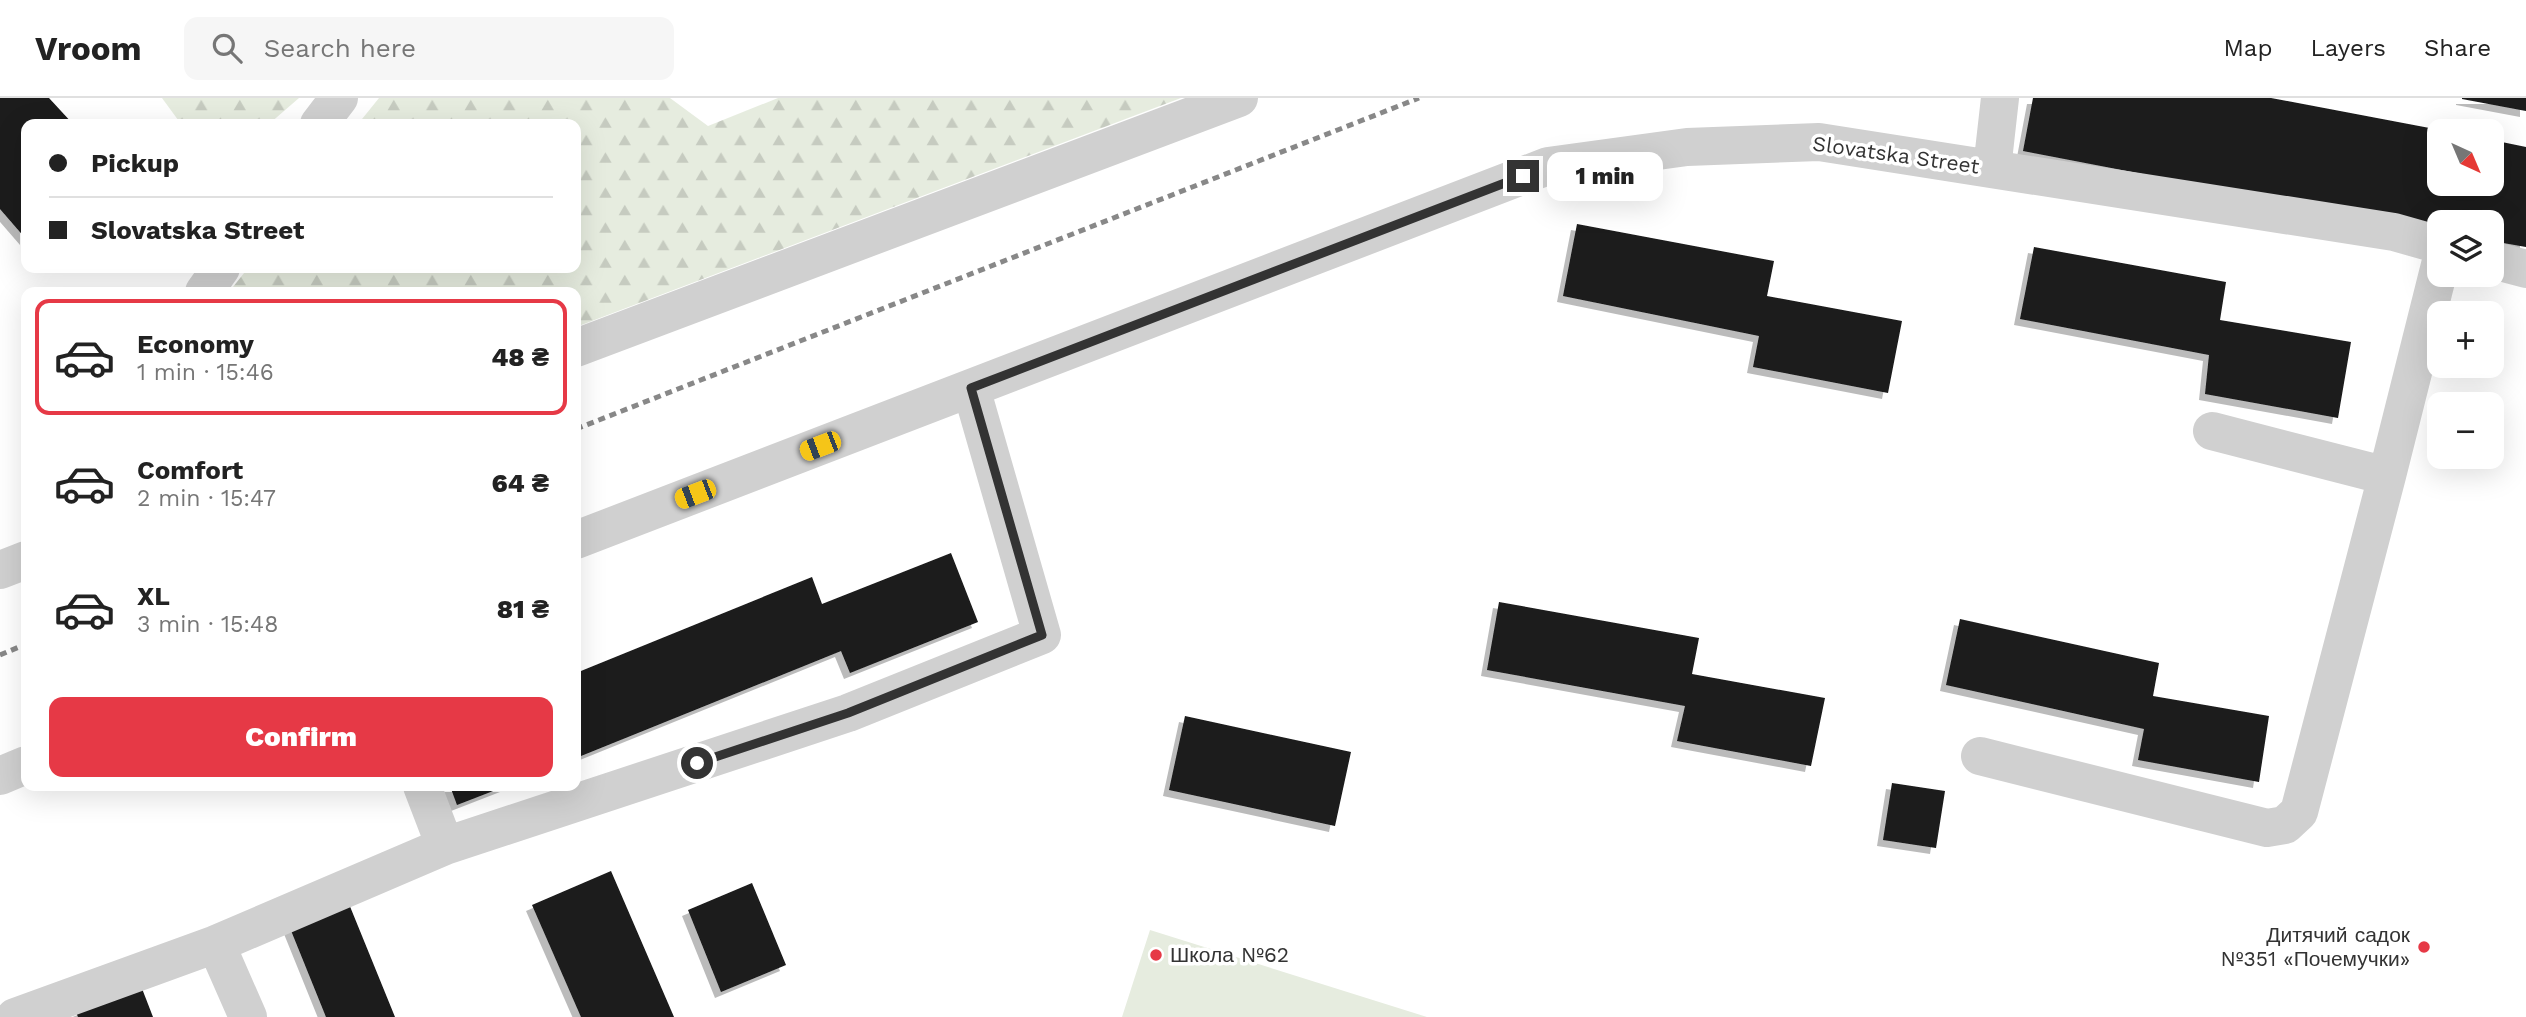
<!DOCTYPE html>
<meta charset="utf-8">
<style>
body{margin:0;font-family:"Work Sans",sans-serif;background:#f6f6f6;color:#222;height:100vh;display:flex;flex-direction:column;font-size:26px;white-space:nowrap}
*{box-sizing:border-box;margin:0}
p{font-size:23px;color:#767676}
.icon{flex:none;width:38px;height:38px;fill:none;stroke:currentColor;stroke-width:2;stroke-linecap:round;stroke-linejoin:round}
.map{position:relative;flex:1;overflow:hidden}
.panel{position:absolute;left:21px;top:189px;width:560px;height:504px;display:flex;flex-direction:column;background:#fff;border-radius:14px;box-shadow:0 7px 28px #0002}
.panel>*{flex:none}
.top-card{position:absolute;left:21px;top:21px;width:560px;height:154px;border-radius:14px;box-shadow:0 7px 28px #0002;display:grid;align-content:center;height:154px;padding:0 28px;background:#fff}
.needle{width:46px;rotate:136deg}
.controls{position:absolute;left:2427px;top:21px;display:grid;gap:14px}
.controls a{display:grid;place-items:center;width:77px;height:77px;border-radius:14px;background:#fff;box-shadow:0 7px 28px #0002;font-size:35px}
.end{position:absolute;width:32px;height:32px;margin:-16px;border:9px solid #333;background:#fff;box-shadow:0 0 0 4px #fff}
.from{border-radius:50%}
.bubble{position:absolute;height:49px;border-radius:14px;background:#fff;box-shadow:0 7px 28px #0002;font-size:23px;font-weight:800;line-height:49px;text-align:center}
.car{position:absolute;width:21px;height:42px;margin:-21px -10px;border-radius:9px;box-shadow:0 0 5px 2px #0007;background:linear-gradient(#f5c518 24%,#345 0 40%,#f5c518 0 76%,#345 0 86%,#f5c518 0)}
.top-card b{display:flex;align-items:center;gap:24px;height:66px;font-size:26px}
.top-card b+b{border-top:2px solid #e0e0e0}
.top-card i{width:18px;height:18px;background:#222}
ul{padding:12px 0 0;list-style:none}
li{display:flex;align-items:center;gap:21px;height:116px;margin:0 14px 10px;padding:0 14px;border:4px solid transparent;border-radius:14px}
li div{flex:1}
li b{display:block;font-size:26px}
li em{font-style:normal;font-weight:800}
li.active{border-color:#e63946}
li>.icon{width:63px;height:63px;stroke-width:1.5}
.button{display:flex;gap:14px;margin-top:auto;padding:14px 28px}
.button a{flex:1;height:80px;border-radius:14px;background:#e63946;color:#fff;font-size:28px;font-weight:800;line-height:80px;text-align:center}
header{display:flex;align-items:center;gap:42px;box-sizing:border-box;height:98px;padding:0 35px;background:#fff;border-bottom:2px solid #e0e0e0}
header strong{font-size:33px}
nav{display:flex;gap:38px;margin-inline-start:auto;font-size:24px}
.search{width:490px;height:63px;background:#f6f6f6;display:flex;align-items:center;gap:18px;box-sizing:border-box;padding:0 24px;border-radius:14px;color:#767676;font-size:26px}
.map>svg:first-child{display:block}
.grass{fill:#e6ecdf}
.forest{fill:url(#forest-firs)}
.building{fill:#1a1a1a;filter:url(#shadow)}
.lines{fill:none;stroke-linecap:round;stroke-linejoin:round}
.minor{stroke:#d0d0d0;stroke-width:38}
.rail{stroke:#888;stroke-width:5;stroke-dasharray:7 5;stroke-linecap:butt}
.route{stroke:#333;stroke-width:9}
.poi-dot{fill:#e63946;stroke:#fff;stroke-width:2.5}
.labels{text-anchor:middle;stroke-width:7;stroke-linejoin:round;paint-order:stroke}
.street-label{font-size:21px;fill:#333;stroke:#fff}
.poi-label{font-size:21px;fill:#333;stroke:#fff;text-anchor:end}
</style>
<header>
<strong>Vroom</strong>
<div class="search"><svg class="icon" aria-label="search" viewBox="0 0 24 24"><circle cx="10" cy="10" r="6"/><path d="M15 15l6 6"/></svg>Search here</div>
<nav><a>Map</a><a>Layers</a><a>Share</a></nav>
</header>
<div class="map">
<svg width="2526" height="919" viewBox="0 0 2526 919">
<defs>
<pattern id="forest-firs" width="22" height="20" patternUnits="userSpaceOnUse" patternTransform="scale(1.75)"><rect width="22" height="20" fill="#e6ecdf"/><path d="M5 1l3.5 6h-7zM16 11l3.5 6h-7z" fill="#c6cbc0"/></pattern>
<filter id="shadow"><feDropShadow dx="-6" dy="6" stdDeviation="0" flood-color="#0004"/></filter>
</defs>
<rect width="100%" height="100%" fill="#fff"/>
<path class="grass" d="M 1150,832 L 1427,919 L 1428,919 L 1122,919 Z"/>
<path class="forest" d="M 162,0 L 299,0 L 269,26 L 181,26 Z
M 379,0 L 670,0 L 708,28 L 778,0 L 1181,0 L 576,229 L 576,194 L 229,194 L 248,170 L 576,170 L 576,26 L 358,26 Z"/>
<path class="building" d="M 0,0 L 49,0 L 73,26 L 26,26 L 26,141 L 0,111 Z
M 2033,0 L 2271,0 L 2440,32 L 2440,86 L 2492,86 L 2492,42 L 2526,49 L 2526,149 L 2492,143 L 2492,124 L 2440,124 L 2440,133 L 2023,53 Z
M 2462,0 L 2526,0 L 2526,13 L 2462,1 Z
M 1577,126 L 1774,163 L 1767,198 L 1902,223 L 1888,295 L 1753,269 L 1759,238 L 1563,198 Z
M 2034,149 L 2226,184 L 2220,222 L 2351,244 L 2338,320 L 2205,296 L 2209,257 L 2020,221 Z
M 951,455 L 978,524 L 850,575 L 841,553 L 576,660 L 576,575 L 812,479 L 822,506 Z
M 1499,504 L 1699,540 L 1692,576 L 1825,600 L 1811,668 L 1677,643 L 1685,608 L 1487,572 Z
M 1960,521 L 2159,565 L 2153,598 L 2269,618 L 2259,684 L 2138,662 L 2144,631 L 1946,587 Z
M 1185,618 L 1351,654 L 1335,728 L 1169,692 Z
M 1892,685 L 1945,693 L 1936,750 L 1883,742 Z
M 450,688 L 506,688 L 457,707 Z
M 611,773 L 674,919 L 581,919 L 532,807 Z
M 752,785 L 786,867 L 721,894 L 688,812 Z
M 349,806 L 395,919 L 326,919 L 290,830 Z
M 141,888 L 153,919 L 78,919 L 76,914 Z"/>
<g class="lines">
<path class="minor" d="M 319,26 L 339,0
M 1992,71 L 2000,0
M 2492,162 L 2526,171
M 204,194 L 221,170
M 576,250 L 1239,0
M 2212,333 L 2387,378
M 576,442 L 1548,68 L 1687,49 L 1819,44 L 2394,134 L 2440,147
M 0,472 L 26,462
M 1980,658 L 2267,730 L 2285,727 L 2299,714 L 2387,378 L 2440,167
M 0,678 L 26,667
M 422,688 L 445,748 L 848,615 L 1042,537 L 971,290
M 15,919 L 216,846
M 248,919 L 216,846 L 445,748"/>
<path class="rail" d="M 576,331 L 1419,0
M 0,557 L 26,546"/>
</g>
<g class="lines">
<path class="route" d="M 697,665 L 848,615 L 1042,537 L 971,290 L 1523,78"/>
</g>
<g class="poi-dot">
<circle cx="2424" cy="849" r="7"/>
<circle cx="1156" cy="857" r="7"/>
</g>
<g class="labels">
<g class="street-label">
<text transform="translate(1896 57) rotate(8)" y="7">Slovatska Street</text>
</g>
<g class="poi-label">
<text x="2410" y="844">Дитячий садок<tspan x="2410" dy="24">№351 «Почемучки»</tspan></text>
<text x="1170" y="864" text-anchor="start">Школа №62</text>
</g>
</g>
</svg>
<div class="controls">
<a><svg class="needle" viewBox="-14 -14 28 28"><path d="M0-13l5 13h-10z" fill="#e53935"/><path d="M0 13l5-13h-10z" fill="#767676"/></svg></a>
<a><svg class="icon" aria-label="layers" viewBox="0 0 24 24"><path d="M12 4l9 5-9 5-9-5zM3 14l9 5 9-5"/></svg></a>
<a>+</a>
<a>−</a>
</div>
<i class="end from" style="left:697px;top:665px"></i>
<i class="end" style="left:1523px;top:78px"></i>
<div class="bubble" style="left:1547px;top:54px;width:116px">1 min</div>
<i class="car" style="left:820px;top:348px;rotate:249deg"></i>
<i class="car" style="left:695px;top:396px;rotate:249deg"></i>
<div class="top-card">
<b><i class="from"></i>Pickup</b>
<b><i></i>Slovatska Street</b>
</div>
<section class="panel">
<ul>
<li class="active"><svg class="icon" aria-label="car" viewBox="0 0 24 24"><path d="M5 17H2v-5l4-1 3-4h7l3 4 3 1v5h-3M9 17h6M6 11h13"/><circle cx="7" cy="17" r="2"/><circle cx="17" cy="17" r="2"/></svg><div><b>Economy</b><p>1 min · 15:46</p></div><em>48 ₴</em></li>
<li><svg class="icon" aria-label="car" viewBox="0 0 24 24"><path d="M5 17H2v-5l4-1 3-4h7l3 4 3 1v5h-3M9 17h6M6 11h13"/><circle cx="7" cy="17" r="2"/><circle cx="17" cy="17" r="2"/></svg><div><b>Comfort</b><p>2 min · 15:47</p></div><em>64 ₴</em></li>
<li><svg class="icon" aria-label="car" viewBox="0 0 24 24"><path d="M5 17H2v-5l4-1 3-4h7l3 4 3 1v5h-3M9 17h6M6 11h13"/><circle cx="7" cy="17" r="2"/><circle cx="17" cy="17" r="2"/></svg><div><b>XL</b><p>3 min · 15:48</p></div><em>81 ₴</em></li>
</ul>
<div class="button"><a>Confirm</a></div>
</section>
</div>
